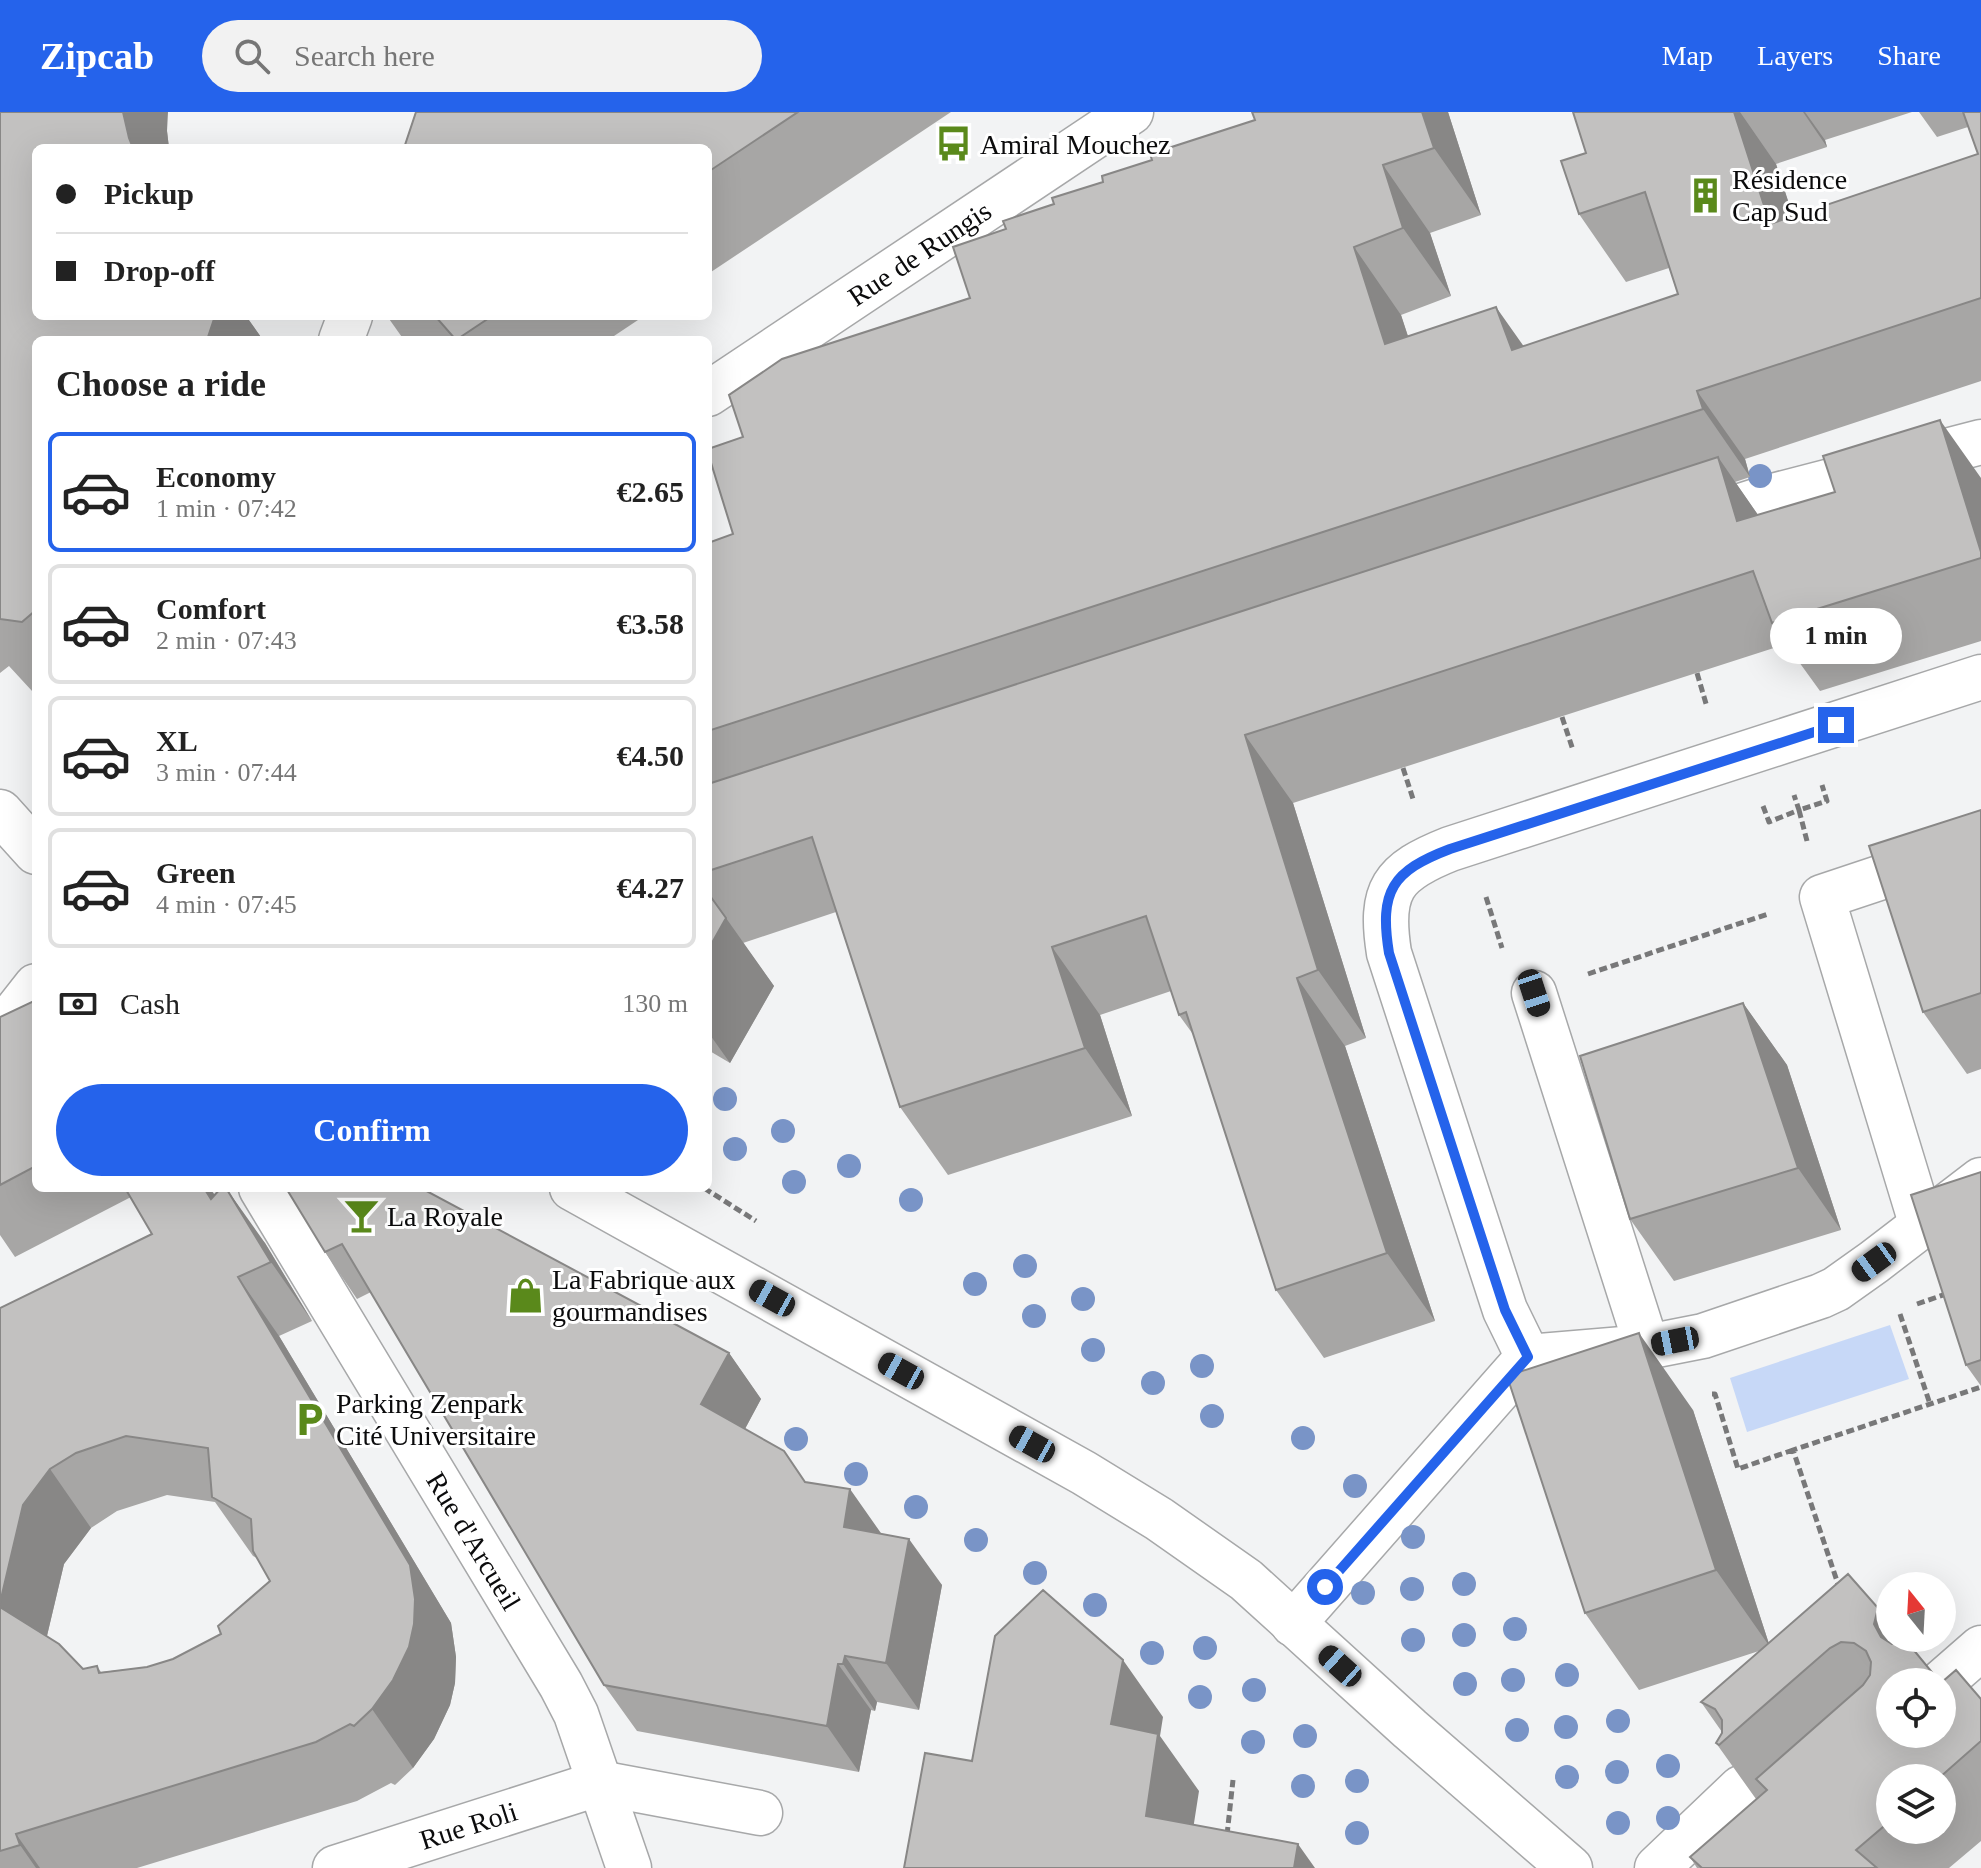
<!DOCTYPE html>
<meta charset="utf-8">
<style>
body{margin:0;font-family:Georgia,serif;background:#f2f2f2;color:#222;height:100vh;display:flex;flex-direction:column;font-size:30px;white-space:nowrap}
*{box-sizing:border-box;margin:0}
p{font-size:26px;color:#767676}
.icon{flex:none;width:44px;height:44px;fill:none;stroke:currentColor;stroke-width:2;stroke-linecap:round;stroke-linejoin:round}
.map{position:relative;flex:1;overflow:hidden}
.details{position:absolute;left:32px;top:224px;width:680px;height:856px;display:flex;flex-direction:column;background:#fff;border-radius:12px;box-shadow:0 8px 32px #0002}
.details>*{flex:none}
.guide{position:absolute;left:32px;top:32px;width:680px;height:176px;border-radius:12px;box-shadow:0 8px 32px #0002;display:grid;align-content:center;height:176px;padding:0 24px;background:#fff}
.needle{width:52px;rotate:342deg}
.tools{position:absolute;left:1876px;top:1460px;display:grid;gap:16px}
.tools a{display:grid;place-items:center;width:80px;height:80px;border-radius:50%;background:#fff;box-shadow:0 8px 32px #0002;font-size:40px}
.end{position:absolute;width:36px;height:36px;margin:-18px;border:10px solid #2563eb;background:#fff;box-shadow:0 0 0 4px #fff}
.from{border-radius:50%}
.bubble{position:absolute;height:56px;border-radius:28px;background:#fff;box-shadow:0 8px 32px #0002;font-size:26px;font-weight:700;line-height:56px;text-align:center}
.car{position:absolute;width:24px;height:48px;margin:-24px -12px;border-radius:10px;box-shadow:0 0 6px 2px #0007;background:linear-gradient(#222 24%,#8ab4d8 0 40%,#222 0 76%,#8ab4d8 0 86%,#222 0)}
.guide b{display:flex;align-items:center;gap:28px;height:76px;font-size:30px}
.guide b+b{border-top:2px solid #e0e0e0}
.guide i{width:20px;height:20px;background:#222}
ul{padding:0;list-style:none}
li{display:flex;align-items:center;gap:24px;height:120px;margin:0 16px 12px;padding:0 8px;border:4px solid #e0e0e0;border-radius:12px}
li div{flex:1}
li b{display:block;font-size:30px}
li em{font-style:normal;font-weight:700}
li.selected{border-color:#2563eb}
li>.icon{width:72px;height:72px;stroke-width:1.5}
h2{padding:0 24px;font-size:36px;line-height:96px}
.pay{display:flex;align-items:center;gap:20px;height:88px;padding:0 24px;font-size:30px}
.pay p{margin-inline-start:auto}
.action{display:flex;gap:16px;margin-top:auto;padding:16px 24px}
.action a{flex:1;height:92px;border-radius:48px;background:#2563eb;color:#fff;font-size:32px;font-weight:700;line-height:92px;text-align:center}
header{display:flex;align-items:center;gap:48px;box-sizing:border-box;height:112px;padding:0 40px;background:#2563eb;color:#fff}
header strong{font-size:38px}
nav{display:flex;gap:44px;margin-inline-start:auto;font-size:28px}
.search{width:560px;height:72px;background:#f2f2f2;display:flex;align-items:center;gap:20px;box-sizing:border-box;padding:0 28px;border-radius:44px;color:#767676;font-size:30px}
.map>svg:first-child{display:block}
.green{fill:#c7d8f7}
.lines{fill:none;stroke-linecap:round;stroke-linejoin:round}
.minor-casing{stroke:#a7a8a9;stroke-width:47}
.path{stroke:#787879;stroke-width:5;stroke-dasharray:8 4;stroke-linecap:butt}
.minor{stroke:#fff;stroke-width:44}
.tree{fill:#7994c7}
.wall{fill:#a7a6a5;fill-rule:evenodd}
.shaded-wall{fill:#888786}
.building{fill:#c2c1c0;stroke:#888786;stroke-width:2}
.route{stroke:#2563eb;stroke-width:10}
.labels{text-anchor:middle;stroke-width:6;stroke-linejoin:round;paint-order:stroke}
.poi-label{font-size:28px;fill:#0b0b0c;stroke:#fff;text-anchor:start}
.street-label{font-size:28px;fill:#0b0b0c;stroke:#fff}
</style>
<header>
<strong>Zipcab</strong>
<div class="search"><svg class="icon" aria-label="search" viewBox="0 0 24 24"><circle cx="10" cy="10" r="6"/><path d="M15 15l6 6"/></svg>Search here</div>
<nav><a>Map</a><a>Layers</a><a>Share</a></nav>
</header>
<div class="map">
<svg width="1981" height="1756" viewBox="0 0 1981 1756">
<rect width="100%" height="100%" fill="#f2f3f4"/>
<path class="green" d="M 1890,1213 L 1909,1267 L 1747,1320 L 1730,1266 Z"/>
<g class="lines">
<defs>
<g id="minor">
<path d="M 341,228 L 350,204"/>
<path id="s1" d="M 708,282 L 1131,0"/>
<path d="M 1694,409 L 1769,385 L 1981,330"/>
<path d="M 0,700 L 36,740"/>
<path d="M 1534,881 L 1647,1235"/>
<path d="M 0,920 L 36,874"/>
<path id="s2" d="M 261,1076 L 561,1573 L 576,1602 L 629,1756"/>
<path d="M 572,1076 L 1084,1361 L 1159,1407 L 1246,1468 L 1410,1617 L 1570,1756"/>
<path d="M 1922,1114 L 1822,785 L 1981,732"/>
<path d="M 1528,1245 L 1505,1198 L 1389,841 C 1379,778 1392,760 1450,737 L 1981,565"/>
<path d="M 1293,1512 L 1528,1245 L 1647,1235 L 1703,1224 L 1821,1184 L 1836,1177 L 1874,1150 L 1981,1068"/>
<path d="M 1942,1570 L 1981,1536"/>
<path id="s3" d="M 335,1756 L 600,1671 L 760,1701"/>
<path d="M 1657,1756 L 1741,1676"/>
</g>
</defs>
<use href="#minor" class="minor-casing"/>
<path class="path" d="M 1697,561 L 1707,595
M 1562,605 L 1573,638
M 1403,656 L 1414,690
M 1763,694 L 1769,710 L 1799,698 L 1794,683
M 1807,729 L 1799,698 L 1827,689 L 1822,673
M 1486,785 L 1502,836
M 1588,862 L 1768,802
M 704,1076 L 756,1109
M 1917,1192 L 1949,1181
M 1900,1202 L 1930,1292
M 1712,1282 L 1715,1282 L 1738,1357 L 1793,1338
M 1840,1478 L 1793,1338 L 1981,1275
M 1227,1723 L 1233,1668"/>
<use href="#minor" class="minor"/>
</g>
<g class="tree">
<circle cx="1760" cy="364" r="12"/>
<circle cx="725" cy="987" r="12"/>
<circle cx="783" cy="1019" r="12"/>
<circle cx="735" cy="1037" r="12"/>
<circle cx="849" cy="1054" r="12"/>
<circle cx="794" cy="1070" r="12"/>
<circle cx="911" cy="1088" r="12"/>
<circle cx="1025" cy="1154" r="12"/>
<circle cx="975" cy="1172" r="12"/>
<circle cx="1083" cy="1187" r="12"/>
<circle cx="1034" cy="1204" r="12"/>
<circle cx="1093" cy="1238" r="12"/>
<circle cx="1202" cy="1254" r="12"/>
<circle cx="1153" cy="1271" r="12"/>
<circle cx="1212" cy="1304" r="12"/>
<circle cx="1303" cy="1326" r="12"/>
<circle cx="796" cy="1327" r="12"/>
<circle cx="856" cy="1362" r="12"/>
<circle cx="1355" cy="1374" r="12"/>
<circle cx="916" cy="1395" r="12"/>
<circle cx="1413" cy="1425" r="12"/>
<circle cx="976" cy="1428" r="12"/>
<circle cx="1035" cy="1461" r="12"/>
<circle cx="1464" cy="1472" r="12"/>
<circle cx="1412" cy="1477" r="12"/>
<circle cx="1363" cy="1481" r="12"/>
<circle cx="1095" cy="1493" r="12"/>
<circle cx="1515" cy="1517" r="12"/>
<circle cx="1464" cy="1523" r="12"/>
<circle cx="1413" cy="1528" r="12"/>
<circle cx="1205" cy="1536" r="12"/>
<circle cx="1152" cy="1541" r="12"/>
<circle cx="1567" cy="1563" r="12"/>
<circle cx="1513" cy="1568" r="12"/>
<circle cx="1465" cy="1572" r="12"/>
<circle cx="1254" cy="1578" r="12"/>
<circle cx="1200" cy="1585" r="12"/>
<circle cx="1618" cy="1609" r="12"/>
<circle cx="1566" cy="1615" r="12"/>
<circle cx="1517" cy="1618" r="12"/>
<circle cx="1305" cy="1624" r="12"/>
<circle cx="1253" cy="1630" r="12"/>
<circle cx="1668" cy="1654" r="12"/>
<circle cx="1617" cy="1660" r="12"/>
<circle cx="1567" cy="1665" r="12"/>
<circle cx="1357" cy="1669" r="12"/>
<circle cx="1303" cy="1674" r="12"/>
<circle cx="1668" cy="1706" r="12"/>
<circle cx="1618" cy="1711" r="12"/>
<circle cx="1357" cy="1721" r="12"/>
</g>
<path class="wall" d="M 0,0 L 167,19 L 169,36 L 36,36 L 36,204 L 246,204 L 263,228 L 36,228 L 36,580 L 32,579 L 9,554 L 0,561 Z
M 416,0 L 951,0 L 708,162 L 708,36 Z
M 1252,0 L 1448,0 L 1481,103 L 1430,121 L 1451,184 L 1401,203 L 1408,224 L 1524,234 L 1678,182 L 1669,156 L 1626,170 L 1579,102 L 1586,41 L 1573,0 L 1912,0 L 1825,28 L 1827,35 L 1776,52 L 1793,105 L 1978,42 L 1968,15 L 1937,25 L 1919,0 L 1981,0 L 1981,269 L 1745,347 L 1750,365 L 1735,370 L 1758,403 L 1981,366 L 1981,529 L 1820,579 L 1786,532 L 1293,691 L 1366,926 L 1345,934 L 1435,1209 L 1324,1246 L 1276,1178 L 1195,925 L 1179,903 L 1171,879 L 1100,903 L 1132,1004 L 948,1063 L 900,995 L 836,800 L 743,831 L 774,874 L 730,951 L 708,938 L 708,431 L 733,422 L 743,325 L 970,186 L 1006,117 L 1054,92 L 1152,48 L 1255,8 Z
M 387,204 L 644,204 L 608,228 L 404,228 Z
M 1981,698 L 1981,957 L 1967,962 L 1923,900 Z
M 36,888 L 36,1076 L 210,1076 L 215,1083 L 265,1131 L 312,1209 L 279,1224 L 451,1511 L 456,1545 L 455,1571 L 450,1593 L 434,1627 L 413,1656 L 395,1673 L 391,1671 L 357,1689 L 137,1756 L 0,1756 L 0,1196 L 152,1122 L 131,1085 L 15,1145 L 0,1123 L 0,905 ZM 167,1383 L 215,1390 L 253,1444 L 257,1446 L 270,1469 L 221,1522 L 173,1547 L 147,1555 L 101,1560 L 97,1554 L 83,1557 L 47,1524 L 64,1452 L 91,1416 L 117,1399 Z
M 1743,891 L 1787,953 L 1841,1118 L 1674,1169 L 1630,1107 Z
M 1981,1060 L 1981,1274 L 1966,1253 Z
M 286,1076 L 729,1241 L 761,1287 L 745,1317 L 806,1370 L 881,1422 L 942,1473 L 919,1598 L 877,1590 L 875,1599 L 871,1598 L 859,1660 L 637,1619 L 604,1573 L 371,1180 L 357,1187 L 325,1140 Z
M 1693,1298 L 1769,1532 L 1878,1496 L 1890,1514 L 1890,1526 L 1899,1526 L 1940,1570 L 1981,1587 L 1981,1729 L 1949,1756 L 1697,1756 L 1690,1745 L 1756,1687 L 1716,1631 L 1722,1620 L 1701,1590 L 1762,1538 L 1639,1578 L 1585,1501 ZM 1890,1666 L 1942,1666 L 1942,1718 L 1890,1718 Z"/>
<path class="shaded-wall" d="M 123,0 L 168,0 L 167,19 L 169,36 L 133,36 L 129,26 Z
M 1422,0 L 1448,0 L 1481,103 L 1434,36 Z
M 1734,0 L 1740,0 L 1776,52 L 1818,180 L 1770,112 Z
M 1803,0 L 1805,0 L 1825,28 L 1827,35 Z
M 1383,53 L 1430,121 L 1451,184 L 1403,116 Z
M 1354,135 L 1401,203 L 1432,299 L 1385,232 Z
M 1496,195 L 1544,263 L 1512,238 Z
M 215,204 L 246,204 L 263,228 L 207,228 Z
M 1697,279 L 1745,347 L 1750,365 L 1703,297 Z
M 1940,308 L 1981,366 L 1981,440 Z
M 1718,345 L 1765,413 L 1737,409 Z
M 1245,623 L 1293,691 L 1366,926 L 1318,858 Z
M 726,806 L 774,874 L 730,951 L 708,920 L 708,838 Z
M 1052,835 L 1100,903 L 1132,1004 L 1085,936 Z
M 1297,866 L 1345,934 L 1435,1209 L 1387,1141 Z
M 1743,891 L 1787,953 L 1841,1118 L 1798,1056 Z
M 204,1076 L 210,1076 L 252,1146 L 211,1087 Z
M 226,1076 L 265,1131 L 312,1209 L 271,1150 Z
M 238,1165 L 279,1224 L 451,1511 L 456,1545 L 455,1571 L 450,1593 L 434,1627 L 413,1656 L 372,1597 Z
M 1639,1221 L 1693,1298 L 1770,1535 L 1716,1458 Z
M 729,1241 L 761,1287 L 733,1339 L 701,1292 Z
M 50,1357 L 91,1416 L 64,1452 L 40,1553 L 0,1496 L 0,1491 L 23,1393 Z
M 850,1377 L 883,1424 L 844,1415 Z
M 909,1427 L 942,1473 L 919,1598 L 886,1551 Z
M 1878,1496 L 1890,1514 L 1890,1526 L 1899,1526 L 1921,1558 L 1881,1525 L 1874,1512 Z
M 845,1544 L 877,1590 L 875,1599 L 843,1552 Z
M 1123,1548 L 1163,1605 L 1160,1624 L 1199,1679 L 1187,1756 L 1146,1704 L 1111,1612 Z
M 838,1552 L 871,1598 L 859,1660 L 827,1614 Z
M 16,1722 L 40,1756 L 36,1756 L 20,1733 Z
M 1298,1732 L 1315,1756 L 1294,1756 Z"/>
<path class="building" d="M 0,0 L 123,0 L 129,26 L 133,36 L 36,36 L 36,204 L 215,204 L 207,228 L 36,228 L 36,498 L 22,510 L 0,507 Z
M 416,0 L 798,0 L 708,60 L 708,36 L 404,36 Z
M 1252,0 L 1422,0 L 1434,36 L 1383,53 L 1403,116 L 1354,135 L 1385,232 L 1496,195 L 1512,238 L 1678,182 L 1645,80 L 1579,102 L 1561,49 L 1586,41 L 1573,0 L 1734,0 L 1770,112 L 1978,42 L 1963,0 L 1981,0 L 1981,186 L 1697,279 L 1703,297 L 708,619 L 708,431 L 733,422 L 708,341 L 708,337 L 743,325 L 729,283 L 782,247 L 970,186 L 953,135 L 1006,117 L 1003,109 L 1054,92 L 1052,86 L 1103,70 L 1102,64 L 1152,48 L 1150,42 L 1255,8 Z
M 435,204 L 492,204 L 456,228 Z
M 1940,308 L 1981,440 L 1981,446 L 1772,511 L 1753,459 L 1245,623 L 1318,858 L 1297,866 L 1387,1141 L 1276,1178 L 1186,900 L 1179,903 L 1146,804 L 1052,835 L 1085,936 L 900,995 L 812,725 L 708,759 L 708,672 L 1718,345 L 1737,409 L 1835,380 L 1823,344 Z
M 1981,698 L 1981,881 L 1923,900 L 1869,734 Z
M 708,781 L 726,806 L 708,838 Z
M 36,888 L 36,1054 L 0,1073 L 0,905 Z
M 1743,891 L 1798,1056 L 1630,1107 L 1580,944 Z
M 1981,1060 L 1981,1248 L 1966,1253 L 1911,1083 Z
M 125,1076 L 204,1076 L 211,1087 L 221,1076 L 226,1076 L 271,1150 L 238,1165 L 410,1453 L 415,1487 L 414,1512 L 409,1535 L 393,1568 L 372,1597 L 354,1614 L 350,1612 L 316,1630 L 16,1722 L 20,1733 L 0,1739 L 0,1495 L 59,1532 L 83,1557 L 97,1554 L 99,1561 L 147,1555 L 173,1547 L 221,1522 L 218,1514 L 270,1469 L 253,1439 L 251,1407 L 212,1385 L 208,1336 L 126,1324 L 76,1341 L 50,1357 L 23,1393 L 0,1491 L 0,1196 L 152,1122 Z
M 286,1076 L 421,1076 L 729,1241 L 701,1292 L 784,1339 L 805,1370 L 850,1377 L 844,1415 L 909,1427 L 886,1551 L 845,1544 L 843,1552 L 838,1552 L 827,1614 L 604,1573 L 342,1132 L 325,1140 Z
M 1639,1221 L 1716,1458 L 1585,1501 L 1507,1264 Z
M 1848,1462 L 1878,1496 L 1874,1512 L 1881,1525 L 1892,1532 L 1908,1531 L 1940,1570 L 1890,1570 L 1890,1622 L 1942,1622 L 1942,1570 L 1956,1558 L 1981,1587 L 1981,1629 L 1939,1666 L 1890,1666 L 1890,1709 L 1856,1738 L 1877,1756 L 1702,1756 L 1690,1745 L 1767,1678 L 1756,1667 L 1863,1573 L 1870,1563 L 1871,1550 L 1866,1539 L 1854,1531 L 1841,1530 L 1830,1536 L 1719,1633 L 1716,1631 L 1722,1621 L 1722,1608 L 1715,1597 L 1701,1590 Z
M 1043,1478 L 1123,1548 L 1111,1612 L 1158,1622 L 1146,1704 L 1298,1732 L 1294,1756 L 904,1756 L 925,1641 L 972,1649 L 995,1524 Z"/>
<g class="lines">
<path class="route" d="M 1325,1475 L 1528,1245 L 1505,1198 L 1389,841 C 1379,779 1392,759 1450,737 L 1836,613"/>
</g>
<defs>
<symbol id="bus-bare" viewBox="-9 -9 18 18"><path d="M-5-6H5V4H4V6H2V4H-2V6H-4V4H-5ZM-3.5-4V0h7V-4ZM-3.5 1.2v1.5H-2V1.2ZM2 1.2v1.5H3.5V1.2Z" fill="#5a891b" stroke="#fff" stroke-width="2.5" paint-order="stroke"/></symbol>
<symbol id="building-bare" viewBox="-9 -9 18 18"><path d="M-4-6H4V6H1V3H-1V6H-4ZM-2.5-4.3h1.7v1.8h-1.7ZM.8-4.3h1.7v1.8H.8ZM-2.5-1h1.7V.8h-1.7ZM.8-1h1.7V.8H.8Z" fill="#5a891b" stroke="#fff" stroke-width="2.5" paint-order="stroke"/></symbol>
<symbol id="bar-bare" viewBox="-9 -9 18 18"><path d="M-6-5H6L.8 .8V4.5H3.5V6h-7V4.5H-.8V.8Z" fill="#5a891b" stroke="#fff" stroke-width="2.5" paint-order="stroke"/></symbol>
<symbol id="shop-bare" viewBox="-9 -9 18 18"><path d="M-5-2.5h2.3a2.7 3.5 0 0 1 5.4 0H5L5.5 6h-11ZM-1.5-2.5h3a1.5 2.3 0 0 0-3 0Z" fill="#5a891b" stroke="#fff" stroke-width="2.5" paint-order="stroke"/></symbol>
<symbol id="parking-bare" viewBox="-9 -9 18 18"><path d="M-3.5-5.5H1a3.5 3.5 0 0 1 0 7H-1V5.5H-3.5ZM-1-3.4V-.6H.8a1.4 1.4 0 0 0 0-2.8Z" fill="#5a891b" stroke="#fff" stroke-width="2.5" paint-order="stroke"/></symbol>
</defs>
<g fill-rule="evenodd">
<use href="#bus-bare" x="928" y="6" width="51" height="51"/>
<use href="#building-bare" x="1680" y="58" width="51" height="51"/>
<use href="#bar-bare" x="336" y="1078" width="51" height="51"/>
<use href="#shop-bare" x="500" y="1158" width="51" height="51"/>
<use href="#parking-bare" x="284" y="1282" width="51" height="51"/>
</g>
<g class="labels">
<g class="poi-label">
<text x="980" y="42">Amiral Mouchez</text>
<text x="1732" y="77">Résidence<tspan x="1732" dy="32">Cap Sud</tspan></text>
<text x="387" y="1114">La Royale</text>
<text x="552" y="1177">La Fabrique aux<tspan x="552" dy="32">gourmandises</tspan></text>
<text x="336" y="1301">Parking Zenpark<tspan x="336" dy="32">Cité Universitaire</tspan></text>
</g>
<g class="street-label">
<text dy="10" stroke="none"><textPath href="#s1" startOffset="254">Rue de Rungis</textPath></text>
<text dy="10" stroke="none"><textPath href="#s2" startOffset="412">Rue d'Arcueil</textPath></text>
<text dy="10" stroke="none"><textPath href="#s3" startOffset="140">Rue Roli</textPath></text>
</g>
</g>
</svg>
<div class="tools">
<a><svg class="needle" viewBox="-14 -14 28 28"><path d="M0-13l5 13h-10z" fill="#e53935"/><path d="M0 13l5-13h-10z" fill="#767676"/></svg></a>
<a><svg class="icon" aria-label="locate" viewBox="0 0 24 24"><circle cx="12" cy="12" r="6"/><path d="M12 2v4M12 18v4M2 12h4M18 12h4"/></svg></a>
<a><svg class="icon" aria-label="layers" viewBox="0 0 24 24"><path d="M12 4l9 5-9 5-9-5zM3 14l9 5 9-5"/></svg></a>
</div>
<i class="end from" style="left:1325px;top:1475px"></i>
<i class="end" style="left:1836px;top:613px"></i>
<div class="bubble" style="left:1770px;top:496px;width:132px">1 min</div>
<i class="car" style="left:1534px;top:881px;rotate:162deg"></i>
<i class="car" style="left:1874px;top:1150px;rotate:234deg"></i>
<i class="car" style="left:772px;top:1186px;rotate:299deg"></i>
<i class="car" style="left:1675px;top:1229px;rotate:259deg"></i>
<i class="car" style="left:901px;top:1259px;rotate:299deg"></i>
<i class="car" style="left:1032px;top:1332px;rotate:299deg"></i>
<i class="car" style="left:1340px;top:1554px;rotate:312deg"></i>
<div class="guide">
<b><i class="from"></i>Pickup</b>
<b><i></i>Drop-off</b>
</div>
<section class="details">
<h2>Choose a ride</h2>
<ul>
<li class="selected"><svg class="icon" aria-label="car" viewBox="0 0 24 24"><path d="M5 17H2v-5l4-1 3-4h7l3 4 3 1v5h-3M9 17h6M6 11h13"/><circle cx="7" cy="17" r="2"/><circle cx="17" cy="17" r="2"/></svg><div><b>Economy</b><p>1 min · 07:42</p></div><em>€2.65</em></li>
<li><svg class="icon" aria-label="car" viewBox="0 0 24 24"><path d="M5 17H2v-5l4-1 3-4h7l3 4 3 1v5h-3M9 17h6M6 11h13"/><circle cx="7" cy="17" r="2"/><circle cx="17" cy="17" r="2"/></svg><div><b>Comfort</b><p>2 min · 07:43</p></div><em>€3.58</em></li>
<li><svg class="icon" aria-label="car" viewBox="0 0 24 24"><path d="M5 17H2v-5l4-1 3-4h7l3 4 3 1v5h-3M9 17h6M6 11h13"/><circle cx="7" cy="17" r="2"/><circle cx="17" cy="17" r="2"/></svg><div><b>XL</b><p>3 min · 07:44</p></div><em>€4.50</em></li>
<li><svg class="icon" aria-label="car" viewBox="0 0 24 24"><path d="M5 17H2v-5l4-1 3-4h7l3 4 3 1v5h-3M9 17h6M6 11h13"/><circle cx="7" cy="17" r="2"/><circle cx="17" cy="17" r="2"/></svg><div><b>Green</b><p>4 min · 07:45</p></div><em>€4.27</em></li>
</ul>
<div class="pay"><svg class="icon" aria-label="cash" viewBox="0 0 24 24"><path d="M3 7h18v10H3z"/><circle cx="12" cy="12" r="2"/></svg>Cash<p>130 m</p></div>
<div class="action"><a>Confirm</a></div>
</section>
</div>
